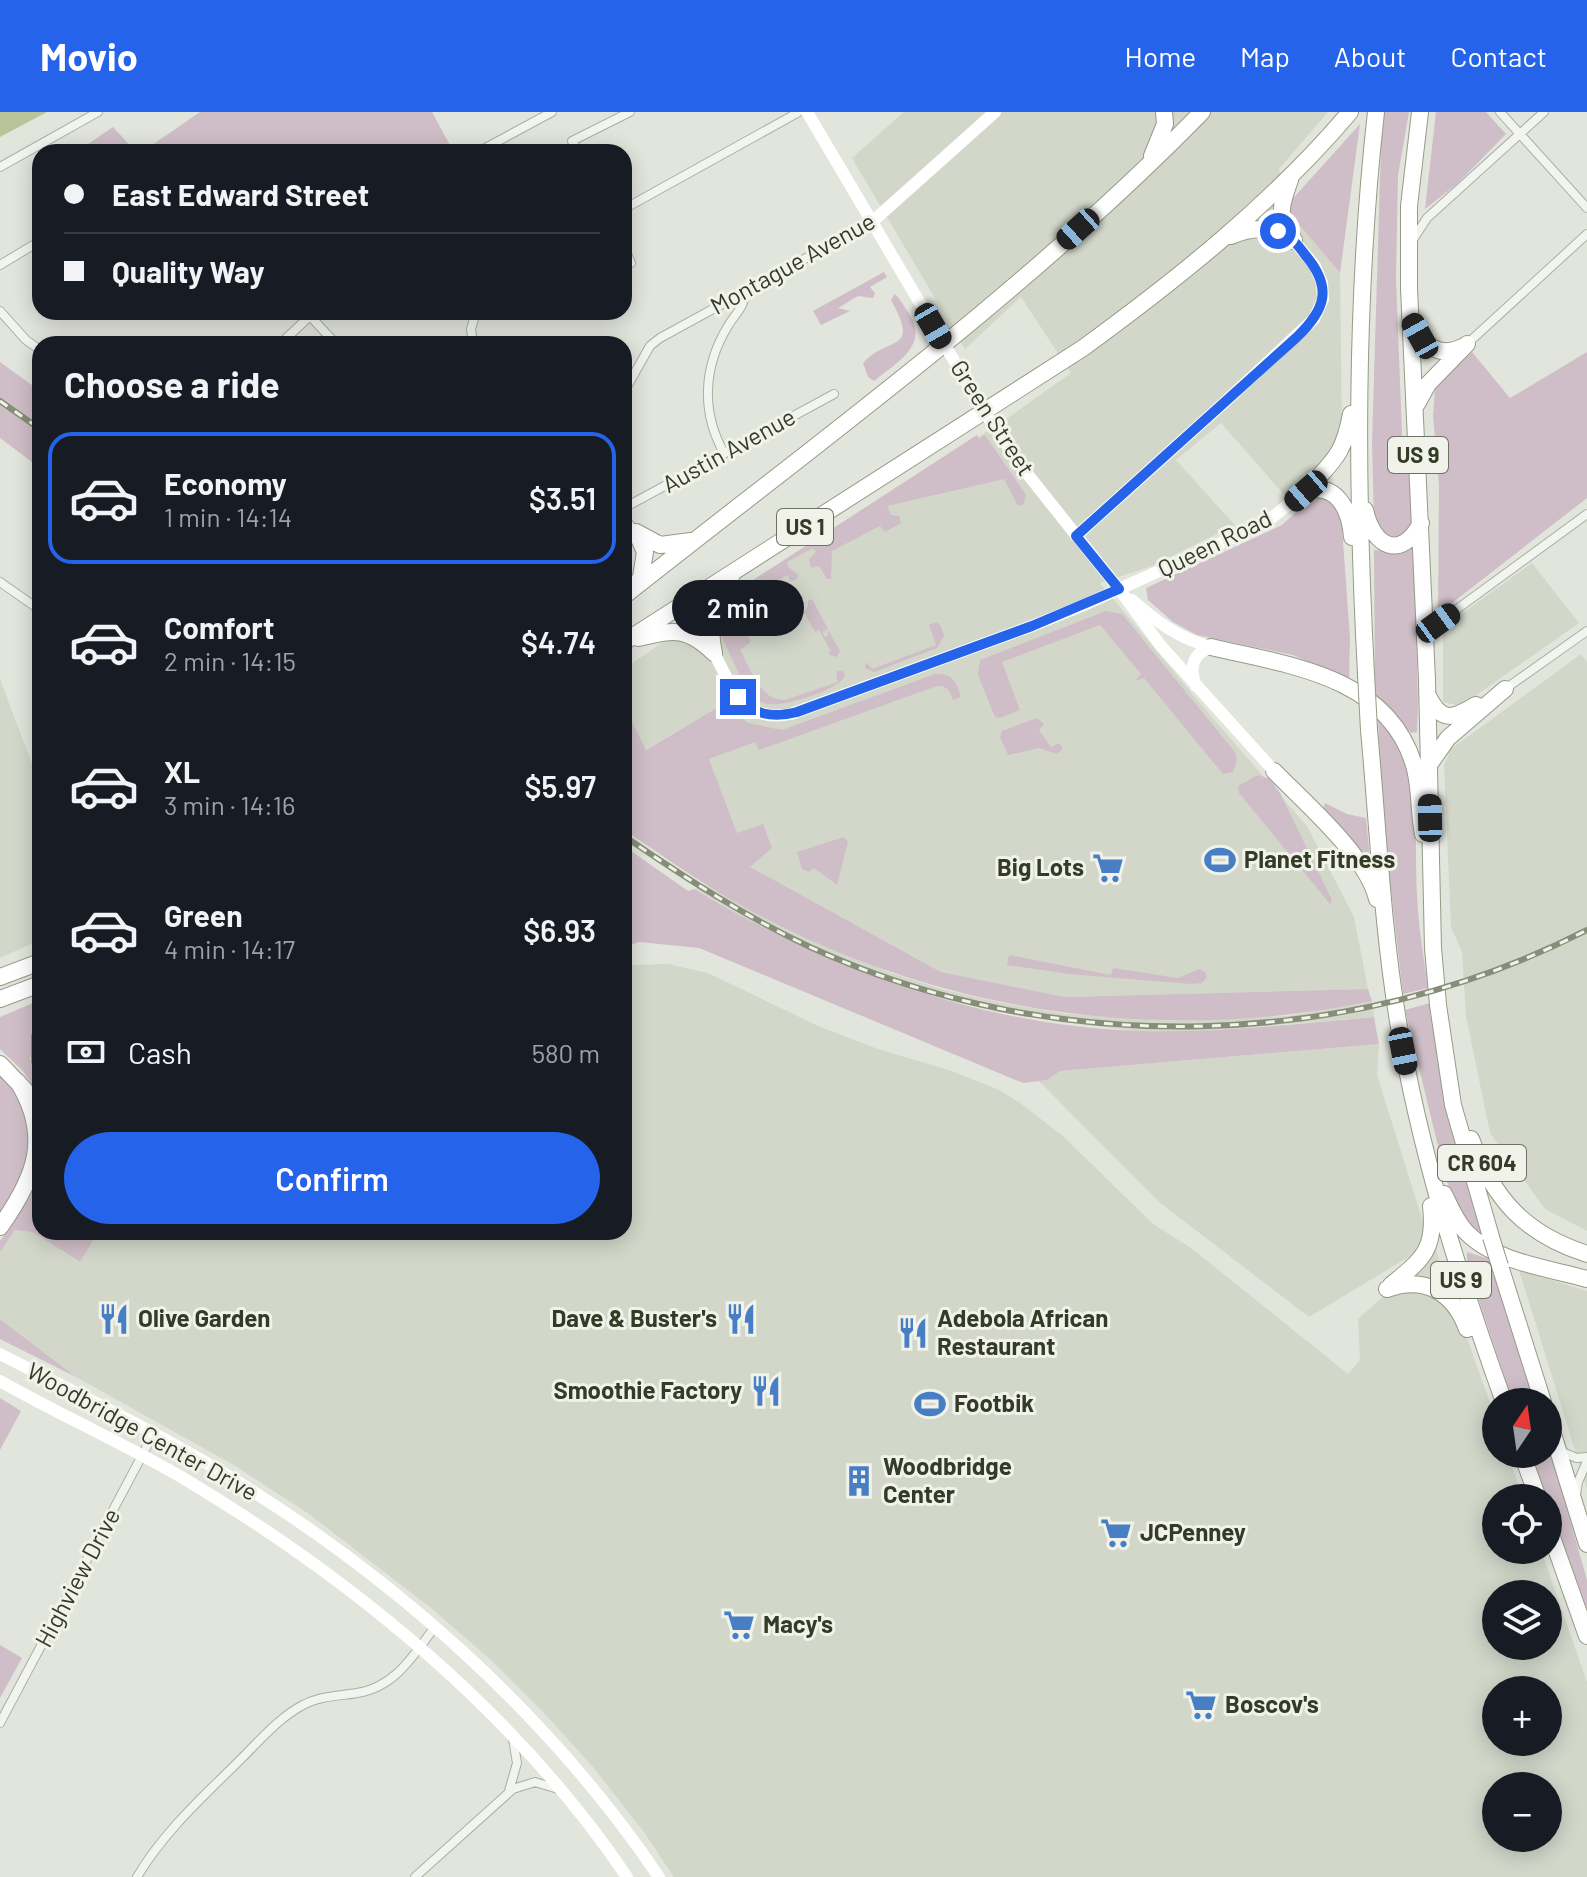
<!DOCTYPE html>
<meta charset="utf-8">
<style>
body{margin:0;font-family:Barlow,sans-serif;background:#242831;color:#f1f3f6;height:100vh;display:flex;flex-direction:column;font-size:30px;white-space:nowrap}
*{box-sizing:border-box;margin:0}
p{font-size:26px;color:#9ea1a6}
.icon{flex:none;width:44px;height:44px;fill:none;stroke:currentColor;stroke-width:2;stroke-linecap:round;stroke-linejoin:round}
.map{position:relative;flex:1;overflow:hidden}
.sheet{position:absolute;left:32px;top:224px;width:600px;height:904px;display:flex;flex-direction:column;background:#171b24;border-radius:24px;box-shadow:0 4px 20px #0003}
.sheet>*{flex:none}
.banner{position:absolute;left:32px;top:32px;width:600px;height:176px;border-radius:24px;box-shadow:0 4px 20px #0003;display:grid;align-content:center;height:176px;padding:0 32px;background:#171b24}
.needle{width:52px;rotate:13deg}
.tools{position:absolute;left:1482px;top:1276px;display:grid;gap:16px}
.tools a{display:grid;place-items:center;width:80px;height:80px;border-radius:50%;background:#171b24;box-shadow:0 4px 20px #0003;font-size:40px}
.end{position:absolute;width:36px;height:36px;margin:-18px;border:10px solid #2563eb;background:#fff;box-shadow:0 0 0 4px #fff}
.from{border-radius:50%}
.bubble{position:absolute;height:56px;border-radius:28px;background:#171b24;box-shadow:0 4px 20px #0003;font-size:26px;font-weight:600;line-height:56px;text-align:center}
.car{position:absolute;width:24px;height:48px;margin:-24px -12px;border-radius:10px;box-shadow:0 0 6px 2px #0007;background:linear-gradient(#222 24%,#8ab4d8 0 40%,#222 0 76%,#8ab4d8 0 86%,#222 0)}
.banner b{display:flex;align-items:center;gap:28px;height:76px;font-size:30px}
.banner b+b{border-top:2px solid #363941}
.banner i{width:20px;height:20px;background:#f1f3f6}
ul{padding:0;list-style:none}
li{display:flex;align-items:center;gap:24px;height:132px;margin:0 16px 12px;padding:0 16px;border:4px solid transparent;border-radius:24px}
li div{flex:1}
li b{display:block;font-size:30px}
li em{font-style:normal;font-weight:600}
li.selected{border-color:#2563eb}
li>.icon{width:72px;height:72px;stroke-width:1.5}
h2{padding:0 32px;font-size:36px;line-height:96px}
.pay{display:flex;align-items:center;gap:20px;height:88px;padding:0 32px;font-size:30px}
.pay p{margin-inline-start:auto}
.primary-button{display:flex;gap:16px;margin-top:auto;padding:16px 32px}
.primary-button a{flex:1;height:92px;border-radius:48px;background:#2563eb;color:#fff;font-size:32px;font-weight:600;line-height:92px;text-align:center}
header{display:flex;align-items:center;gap:48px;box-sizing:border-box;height:112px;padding:0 40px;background:#2563eb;color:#fff}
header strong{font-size:38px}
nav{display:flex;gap:44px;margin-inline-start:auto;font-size:28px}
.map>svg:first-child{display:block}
.built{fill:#d2d7ca;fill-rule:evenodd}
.green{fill:#cfbec7}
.water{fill:#bac499}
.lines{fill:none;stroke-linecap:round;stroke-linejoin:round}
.street-casing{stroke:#aaafa2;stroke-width:10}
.highway-casing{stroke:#949b85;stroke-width:18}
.street{stroke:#f2f4ef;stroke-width:8}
.secondary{stroke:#fff;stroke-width:12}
.highway{stroke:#fff;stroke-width:16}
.rail-casing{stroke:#868e77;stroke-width:6}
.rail{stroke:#f1f3eb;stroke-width:3;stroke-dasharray:9;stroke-linecap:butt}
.highway-bridge-casing{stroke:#949b85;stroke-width:18;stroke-linecap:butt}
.highway-bridge{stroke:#fff;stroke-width:16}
.route{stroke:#2563eb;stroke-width:10}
.labels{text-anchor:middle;stroke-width:6;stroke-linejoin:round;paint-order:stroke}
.shield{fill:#f1f3eb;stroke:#6d7262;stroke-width:2}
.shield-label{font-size:22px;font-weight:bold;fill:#343b27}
.street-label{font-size:24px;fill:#343b27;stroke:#f1f3eb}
.poi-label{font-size:24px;font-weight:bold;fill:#343b27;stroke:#f1f3eb;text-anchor:start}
</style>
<header>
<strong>Movio</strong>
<nav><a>Home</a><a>Map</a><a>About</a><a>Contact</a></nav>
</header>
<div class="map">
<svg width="1587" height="1765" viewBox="0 0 1587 1765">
<rect width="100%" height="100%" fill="#e2e5dc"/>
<path class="built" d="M 904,0 L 1328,0 L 1279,57 L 1291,103 L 1340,161 L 1342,326 L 1330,343 L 1314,356 L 1286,385 L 1221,311 L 1176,348 L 1235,413 L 1152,454 L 1100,471 L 1216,610 L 1307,714 L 1354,805 L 1368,877 L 1065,885 L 941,860 L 749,755 L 709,647 L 743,634 L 723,592 L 645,638 L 624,595 L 624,557 L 736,479 L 1002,310 L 1071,261 L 1021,185 L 965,237 L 852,46 Z
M 1532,451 L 1579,511 L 1461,594 L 1443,590 L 1443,515 Z
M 1581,542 L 1587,550 L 1587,1119 L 1545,1097 L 1490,1021 L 1466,904 L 1462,840 L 1451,815 L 1444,653 L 1451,637 Z
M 0,567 L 40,673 L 40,828 L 0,846 Z
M 705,772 L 742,794 L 888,860 L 945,878 L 1002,891 L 1066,902 L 1180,909 L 1287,904 L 1372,889 L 1374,905 L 1193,920 L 1135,919 L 1020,904 L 964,892 L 860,860 L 779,825 L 694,777 Z
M 668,852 L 708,861 L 818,914 L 878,937 L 952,959 L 999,978 L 1019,990 L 1064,1025 L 1153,1112 L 1191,1136 L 1348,1262 L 1360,1248 L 1358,1207 L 1436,1138 L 1496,1308 L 1496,1342 L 1508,1342 L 1523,1386 L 1496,1386 L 1496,1438 L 1541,1438 L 1587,1570 L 1587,1765 L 674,1765 L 644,1720 L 593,1655 L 545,1602 L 492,1549 L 431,1496 L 309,1402 L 232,1352 L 76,1265 L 0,1207 L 0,1140 L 15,1118 L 32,1120 L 79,1150 L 98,1120 L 624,1120 L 624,857 L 632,853 ZM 1496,1482 L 1548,1482 L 1548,1534 L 1496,1534 ZM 1496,1578 L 1548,1578 L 1548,1630 L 1496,1630 ZM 1496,1674 L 1548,1674 L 1548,1726 L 1496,1726 Z
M 1379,932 L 1377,963 L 1430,1132 L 1309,1205 L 1159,1090 L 1039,969 L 1047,968 L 1060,959 Z
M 1519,1158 L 1587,1179 L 1587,1377 L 1586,1374 Z"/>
<path class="green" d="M 200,0 L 432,0 L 451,35 L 448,40 L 142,40 Z
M 1382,0 L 1409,0 L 1398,63 L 1396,166 L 1403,348 L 1411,355 L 1412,414 L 1397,425 L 1382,422 L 1374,408 L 1372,331 Z
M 1436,0 L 1486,0 L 1506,22 L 1457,72 L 1425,97 Z
M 1360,12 L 1340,161 L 1291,103 L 1288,92 Z
M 113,15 L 136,40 L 87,40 L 85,34 Z
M 884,160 L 887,165 L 870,175 L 875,181 L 873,186 L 858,184 L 838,196 L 850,199 L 821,213 L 813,199 Z
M 895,182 C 901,188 905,196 910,203 C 929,234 895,252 874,269 L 868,265 L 863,251 C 888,223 921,242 891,188 Z
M 1472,240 L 1510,286 L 1587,240 L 1587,386 L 1438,502 L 1439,373 L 1433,304 L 1435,275 Z
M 0,250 L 40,279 L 40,356 L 0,326 Z
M 977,323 L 979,327 L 985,323 L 1026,383 L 1024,392 L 1018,394 L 1004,367 L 887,394 L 891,403 L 899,404 L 901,411 L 885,420 L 880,414 L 832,439 L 831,467 L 827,467 L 819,454 L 811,456 L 809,447 L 816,440 L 813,436 L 787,450 L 789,456 L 799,463 L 796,468 L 791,469 L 787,463 L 732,493 L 751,530 L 740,538 C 751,557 759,588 785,588 L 838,570 L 836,562 L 838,559 L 843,559 L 845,564 C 839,578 784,595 768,592 C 755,590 745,580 738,569 L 740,563 C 733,551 721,520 714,513 L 727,485 Z
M 1326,385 L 1341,401 L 1350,527 L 1349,568 L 1293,543 L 1197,523 L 1173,510 L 1148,488 L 1146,476 L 1282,413 L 1310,387 Z
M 1414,434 L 1418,594 L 1417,620 L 1411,621 L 1375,585 L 1374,438 L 1394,439 Z
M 812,487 L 828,517 L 823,520 L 824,524 L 827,525 L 829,519 L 840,539 L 837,545 L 830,543 L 828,541 L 831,539 L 819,518 L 815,520 L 804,500 L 808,494 L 808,489 Z
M 1106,499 L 1122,502 L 1235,640 L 1237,648 L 1233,660 L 1223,662 L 1144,566 L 1135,569 L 1141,562 L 1100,513 L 1002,550 L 1020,598 L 1000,606 L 995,605 L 978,563 L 980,548 Z
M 937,510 L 941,514 L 944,524 L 937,536 L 874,560 L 865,556 L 866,550 L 872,557 L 936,533 L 929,513 Z
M 935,562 C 952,561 957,570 961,585 L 953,588 C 950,580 948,573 937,574 L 759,638 L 755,630 L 709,647 L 737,721 L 763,712 L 772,736 L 750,755 L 941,860 L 1065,885 L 1368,877 L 1372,889 C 1156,934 934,900 742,794 C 701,771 663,744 624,718 L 624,595 L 646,638 L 728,589 L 735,600 L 748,611 L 782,618 Z
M 1037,606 L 1044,612 L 1039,618 L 1051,635 L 1059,631 L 1063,637 L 1057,642 L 1039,636 L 1008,643 L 1000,625 L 1002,619 Z
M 1378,607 C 1423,658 1414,719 1417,783 C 1418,814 1424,845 1428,876 L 1403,882 L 1383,710 Z
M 1258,663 L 1270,667 L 1280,681 L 1332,788 L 1330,792 L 1239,681 L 1238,674 Z
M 1325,691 L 1347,702 L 1366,706 L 1371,758 L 1323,698 Z
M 844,725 L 848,730 L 837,773 L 814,756 L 809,760 L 802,757 L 797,740 Z
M 624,734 L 688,779 L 694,777 C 827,857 982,914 1139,919 C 1218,921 1296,912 1374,905 L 1379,932 L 1060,959 L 1047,968 L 1023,971 L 699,836 L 639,830 L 624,835 Z
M 1009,843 L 1111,863 L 1113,856 L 1178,866 L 1199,857 L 1205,860 L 1207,865 L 1202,871 L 1191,872 L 1069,862 L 1007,853 Z
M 40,888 L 30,947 L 40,969 L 40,984 L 23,959 L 0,937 L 0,905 Z
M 1430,891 C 1440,971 1461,1048 1485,1125 L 1480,1124 L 1457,1100 L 1445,1063 L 1405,898 Z
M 0,960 L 19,980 L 32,1016 L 26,1062 L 0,1104 Z
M 40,1059 L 40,1120 L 98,1120 L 80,1150 L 32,1120 L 15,1118 L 0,1140 L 0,1129 L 19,1102 Z
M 1467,1140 L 1492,1148 L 1536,1290 L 1513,1290 L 1479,1189 L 1467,1148 Z
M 0,1207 L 76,1265 L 0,1227 Z
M 0,1286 L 21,1299 L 0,1338 Z
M 1548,1331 L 1587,1468 L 1587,1497 L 1531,1342 L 1548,1342 Z
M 0,1533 L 22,1546 L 0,1586 Z"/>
<path class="water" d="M 0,0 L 47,0 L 0,25 Z"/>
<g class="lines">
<defs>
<path id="street" d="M 1500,0 L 1587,96
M 478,40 L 552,0
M 578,40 L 572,29 L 630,0
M 0,55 L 98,0
M 624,97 L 799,0
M 1414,126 L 1427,106 L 1544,0
M 624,135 L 631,151
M 0,153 L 40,129
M 0,199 L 26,228 L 40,238
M 280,232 L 310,204 L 336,232
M 473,232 L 471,217 L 476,200
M 1467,232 L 1587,122
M 624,280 L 650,234 L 660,226 L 872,110
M 724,341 C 701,300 703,255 728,214 C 734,203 746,194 744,181
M 624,396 L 834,282
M 624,406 L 636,420
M 0,470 L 40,498
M 1425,514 L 1438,511 L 1587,402
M 1505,577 L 1587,519
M 1562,1340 L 1577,1346 L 1587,1345
M 1576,1383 L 1578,1370 L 1587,1349
M 0,1611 L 154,1321
M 509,1679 L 517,1651 L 513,1627
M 137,1765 C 165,1718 205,1683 243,1645 C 261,1627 280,1605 303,1593 C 319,1584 339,1584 357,1581 C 395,1575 413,1544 434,1516
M 415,1765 L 513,1677 L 535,1670 L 558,1677"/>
<path id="highway" d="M 1420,0 L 1409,94 L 1409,176 L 1427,568 L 1433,836 L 1438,893 L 1453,993 L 1491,1125
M 1152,44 L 1165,12 L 1164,0
M 1290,68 C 1280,96 1277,102 1294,128
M 1231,124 C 1253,114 1274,114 1294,129
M 1412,211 C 1424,232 1437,247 1462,235
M 1417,292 L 1428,272 L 1467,232
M 1306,379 C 1337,370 1350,398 1352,425
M 1306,379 C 1333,348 1343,345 1351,302
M 1365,398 C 1373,435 1401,449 1421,411
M 638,421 L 660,433 L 691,429
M 635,471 L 640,471 L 645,440 L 636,420
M 624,484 C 821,328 1026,180 1202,0
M 638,526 C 674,518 686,514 714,541
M 624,530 L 1083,236 C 1179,166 1273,91 1350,0
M 1211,535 C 1286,553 1385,563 1413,650 C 1421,673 1418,698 1423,722
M 714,541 C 707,506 712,495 731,465
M 1366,562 C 1356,375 1355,187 1376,0
M 1428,584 C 1442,612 1454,606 1476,593
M 1369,618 C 1378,715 1382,813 1398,909 C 1420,1040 1459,1165 1504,1290
M 1429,653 L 1448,626 L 1505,577
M 1274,659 C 1305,691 1367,744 1377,787
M 0,865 L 40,850
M 0,887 L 40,872
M 40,925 L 40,949
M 0,952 L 25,978
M 1471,1027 C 1494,1088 1525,1122 1587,1142
M 1444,1082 C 1450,1095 1456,1109 1466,1120 C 1495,1150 1548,1156 1587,1167
M 0,1115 C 35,1066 52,1025 18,970
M 1500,1154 L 1543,1290
M 1391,1173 C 1423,1147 1436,1137 1431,1094
M 1387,1177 C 1425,1163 1454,1181 1467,1217
M 1548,1306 L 1587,1432
M 1522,1342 L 1538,1386
M 1548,1414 L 1587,1524"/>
</defs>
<use href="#street" class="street-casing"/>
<use href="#highway" class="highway-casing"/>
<use href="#street" class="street"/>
<path class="secondary" d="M 807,0 L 985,301 L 1021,354 L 1119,477 L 1161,534 L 1274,659
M 872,110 L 995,0
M 1076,424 L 1226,289 L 1314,207 L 1323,187 L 1322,171 L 1315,154 L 1294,129
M 1132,488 C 1157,510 1178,526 1211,535
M 714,541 C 732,575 744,612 791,602 L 1032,514 L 1084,493 L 1265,411 L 1306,379
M 1196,574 C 1189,556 1192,542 1211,535
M 0,1242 C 76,1281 152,1318 225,1362 C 393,1464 548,1601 659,1765
M 0,1269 C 62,1304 127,1333 188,1369 C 356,1470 517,1602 627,1765"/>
<use href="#highway" class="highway"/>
<defs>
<path id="rail" d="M 0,289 L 40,317
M 624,724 C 684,765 744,804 810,835 C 1053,947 1349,940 1587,818"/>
</defs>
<use href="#rail" class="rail-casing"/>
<use href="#rail" class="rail"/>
<defs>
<path id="highway-bridge" d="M 1366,562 L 1369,618
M 1491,1125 L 1500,1154"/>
</defs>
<use href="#highway-bridge" class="highway-bridge-casing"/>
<use href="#highway-bridge" class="highway-bridge"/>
</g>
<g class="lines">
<path class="route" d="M 738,585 C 754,604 774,606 797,600 L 1032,514 L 1119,477 L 1076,424 L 1297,225 C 1325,198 1333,176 1306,144 C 1298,133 1291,124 1278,119"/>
</g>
<defs>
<symbol id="stadium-bare" viewBox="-9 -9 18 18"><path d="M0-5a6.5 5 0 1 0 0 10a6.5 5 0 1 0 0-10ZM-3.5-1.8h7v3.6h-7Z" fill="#477ec4" stroke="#f1f3eb" stroke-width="2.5" paint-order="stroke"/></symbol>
<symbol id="supermarket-bare" viewBox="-9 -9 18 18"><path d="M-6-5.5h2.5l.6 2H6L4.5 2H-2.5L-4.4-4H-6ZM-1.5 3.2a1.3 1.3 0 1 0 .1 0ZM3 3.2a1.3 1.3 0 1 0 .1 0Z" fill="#477ec4" stroke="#f1f3eb" stroke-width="2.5" paint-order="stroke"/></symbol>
<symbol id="restaurant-bare" viewBox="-9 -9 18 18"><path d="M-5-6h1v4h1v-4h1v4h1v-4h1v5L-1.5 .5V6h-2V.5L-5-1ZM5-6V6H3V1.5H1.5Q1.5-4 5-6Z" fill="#477ec4" stroke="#f1f3eb" stroke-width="2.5" paint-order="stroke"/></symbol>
<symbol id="building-bare" viewBox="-9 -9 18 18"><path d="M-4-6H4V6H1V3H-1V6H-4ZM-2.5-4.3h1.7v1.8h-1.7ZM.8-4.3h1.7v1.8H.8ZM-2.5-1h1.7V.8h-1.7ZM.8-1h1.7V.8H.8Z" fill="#477ec4" stroke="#f1f3eb" stroke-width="2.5" paint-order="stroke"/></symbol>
</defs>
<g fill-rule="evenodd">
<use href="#stadium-bare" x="1198" y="726" width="44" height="44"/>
<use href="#supermarket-bare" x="1086" y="734" width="44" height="44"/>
<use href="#restaurant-bare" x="92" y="1185" width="44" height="44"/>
<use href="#restaurant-bare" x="719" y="1185" width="44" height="44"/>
<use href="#restaurant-bare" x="891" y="1199" width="44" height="44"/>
<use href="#restaurant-bare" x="744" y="1257" width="44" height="44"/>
<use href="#stadium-bare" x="908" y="1270" width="44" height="44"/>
<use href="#building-bare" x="837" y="1347" width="44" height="44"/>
<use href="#supermarket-bare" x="1094" y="1399" width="44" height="44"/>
<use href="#supermarket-bare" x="717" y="1491" width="44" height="44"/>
<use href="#supermarket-bare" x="1179" y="1571" width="44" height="44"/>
</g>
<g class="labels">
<g class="shield">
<rect x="1388" y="325" width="60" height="36" rx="6"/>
<rect x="777" y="397" width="56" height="36" rx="6"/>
<rect x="1438" y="1033" width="88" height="36" rx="6"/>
<rect x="1431" y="1150" width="60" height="36" rx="6"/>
</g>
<g class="shield-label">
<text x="1418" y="351">US 9</text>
<text x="805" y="423">US 1</text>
<text x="1482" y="1059">CR 604</text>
<text x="1461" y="1176">US 9</text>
</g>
<g class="street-label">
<text transform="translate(793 152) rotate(-29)" y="8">Montague Avenue</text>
<text transform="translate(992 306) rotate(57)" y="8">Green Street</text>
<text transform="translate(729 339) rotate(-29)" y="8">Austin Avenue</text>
<text transform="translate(1215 432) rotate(-26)" y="8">Queen Road</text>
<text transform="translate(142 1320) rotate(29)" y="8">Woodbridge Center Drive</text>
<text transform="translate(78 1466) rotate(-62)" y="8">Highview Drive</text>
</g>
<g class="poi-label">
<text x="1244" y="756">Planet Fitness</text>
<text x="1084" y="764" text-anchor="end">Big Lots</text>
<text x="138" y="1215">Olive Garden</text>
<text x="717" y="1215" text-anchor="end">Dave &amp; Buster's</text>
<text x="937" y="1215">Adebola African<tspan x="937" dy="28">Restaurant</tspan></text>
<text x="742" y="1287" text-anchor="end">Smoothie Factory</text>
<text x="954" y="1300">Footbik</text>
<text x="883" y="1363">Woodbridge<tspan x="883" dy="28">Center</tspan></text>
<text x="1140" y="1429">JCPenney</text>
<text x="763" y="1521">Macy's</text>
<text x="1225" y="1601">Boscov's</text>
</g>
</g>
</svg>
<div class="tools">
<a><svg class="needle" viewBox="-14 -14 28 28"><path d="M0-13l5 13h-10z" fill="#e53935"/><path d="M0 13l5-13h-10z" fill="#9ea1a6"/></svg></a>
<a><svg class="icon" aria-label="locate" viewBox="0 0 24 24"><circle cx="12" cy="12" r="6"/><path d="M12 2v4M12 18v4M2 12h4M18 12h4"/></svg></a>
<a><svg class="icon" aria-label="layers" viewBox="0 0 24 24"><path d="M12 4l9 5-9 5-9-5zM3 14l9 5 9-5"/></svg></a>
<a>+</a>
<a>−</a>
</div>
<i class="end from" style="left:1278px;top:119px"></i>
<i class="end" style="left:738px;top:585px"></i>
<div class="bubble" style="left:672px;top:468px;width:132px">2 min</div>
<i class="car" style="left:1078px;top:117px;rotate:228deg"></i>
<i class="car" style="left:933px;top:214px;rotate:150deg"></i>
<i class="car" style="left:1420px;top:224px;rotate:331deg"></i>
<i class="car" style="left:1306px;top:379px;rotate:229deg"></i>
<i class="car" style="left:1438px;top:511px;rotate:54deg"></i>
<i class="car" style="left:1430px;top:706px;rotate:359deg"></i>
<i class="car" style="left:1403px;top:939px;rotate:169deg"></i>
<div class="banner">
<b><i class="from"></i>East Edward Street</b>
<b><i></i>Quality Way</b>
</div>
<section class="sheet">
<h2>Choose a ride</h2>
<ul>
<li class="selected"><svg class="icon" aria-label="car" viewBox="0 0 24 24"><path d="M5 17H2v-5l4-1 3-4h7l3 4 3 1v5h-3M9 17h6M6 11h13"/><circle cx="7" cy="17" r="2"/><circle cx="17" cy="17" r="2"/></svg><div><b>Economy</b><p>1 min · 14:14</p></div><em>$3.51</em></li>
<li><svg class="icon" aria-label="car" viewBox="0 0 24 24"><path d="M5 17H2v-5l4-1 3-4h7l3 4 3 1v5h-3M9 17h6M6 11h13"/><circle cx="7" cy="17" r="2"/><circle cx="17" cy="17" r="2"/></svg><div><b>Comfort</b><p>2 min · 14:15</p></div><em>$4.74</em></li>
<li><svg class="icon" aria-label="car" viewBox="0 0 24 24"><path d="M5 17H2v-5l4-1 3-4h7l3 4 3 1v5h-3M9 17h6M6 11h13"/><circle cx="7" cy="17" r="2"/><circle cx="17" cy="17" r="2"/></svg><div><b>XL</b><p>3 min · 14:16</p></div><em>$5.97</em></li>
<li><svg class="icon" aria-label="car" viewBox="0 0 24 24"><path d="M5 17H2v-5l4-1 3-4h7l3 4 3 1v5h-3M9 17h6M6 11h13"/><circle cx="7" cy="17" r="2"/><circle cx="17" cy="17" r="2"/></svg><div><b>Green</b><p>4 min · 14:17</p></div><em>$6.93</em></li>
</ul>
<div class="pay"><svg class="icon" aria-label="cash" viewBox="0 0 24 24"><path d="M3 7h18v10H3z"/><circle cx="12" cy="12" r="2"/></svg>Cash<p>580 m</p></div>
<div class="primary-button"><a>Confirm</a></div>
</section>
</div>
